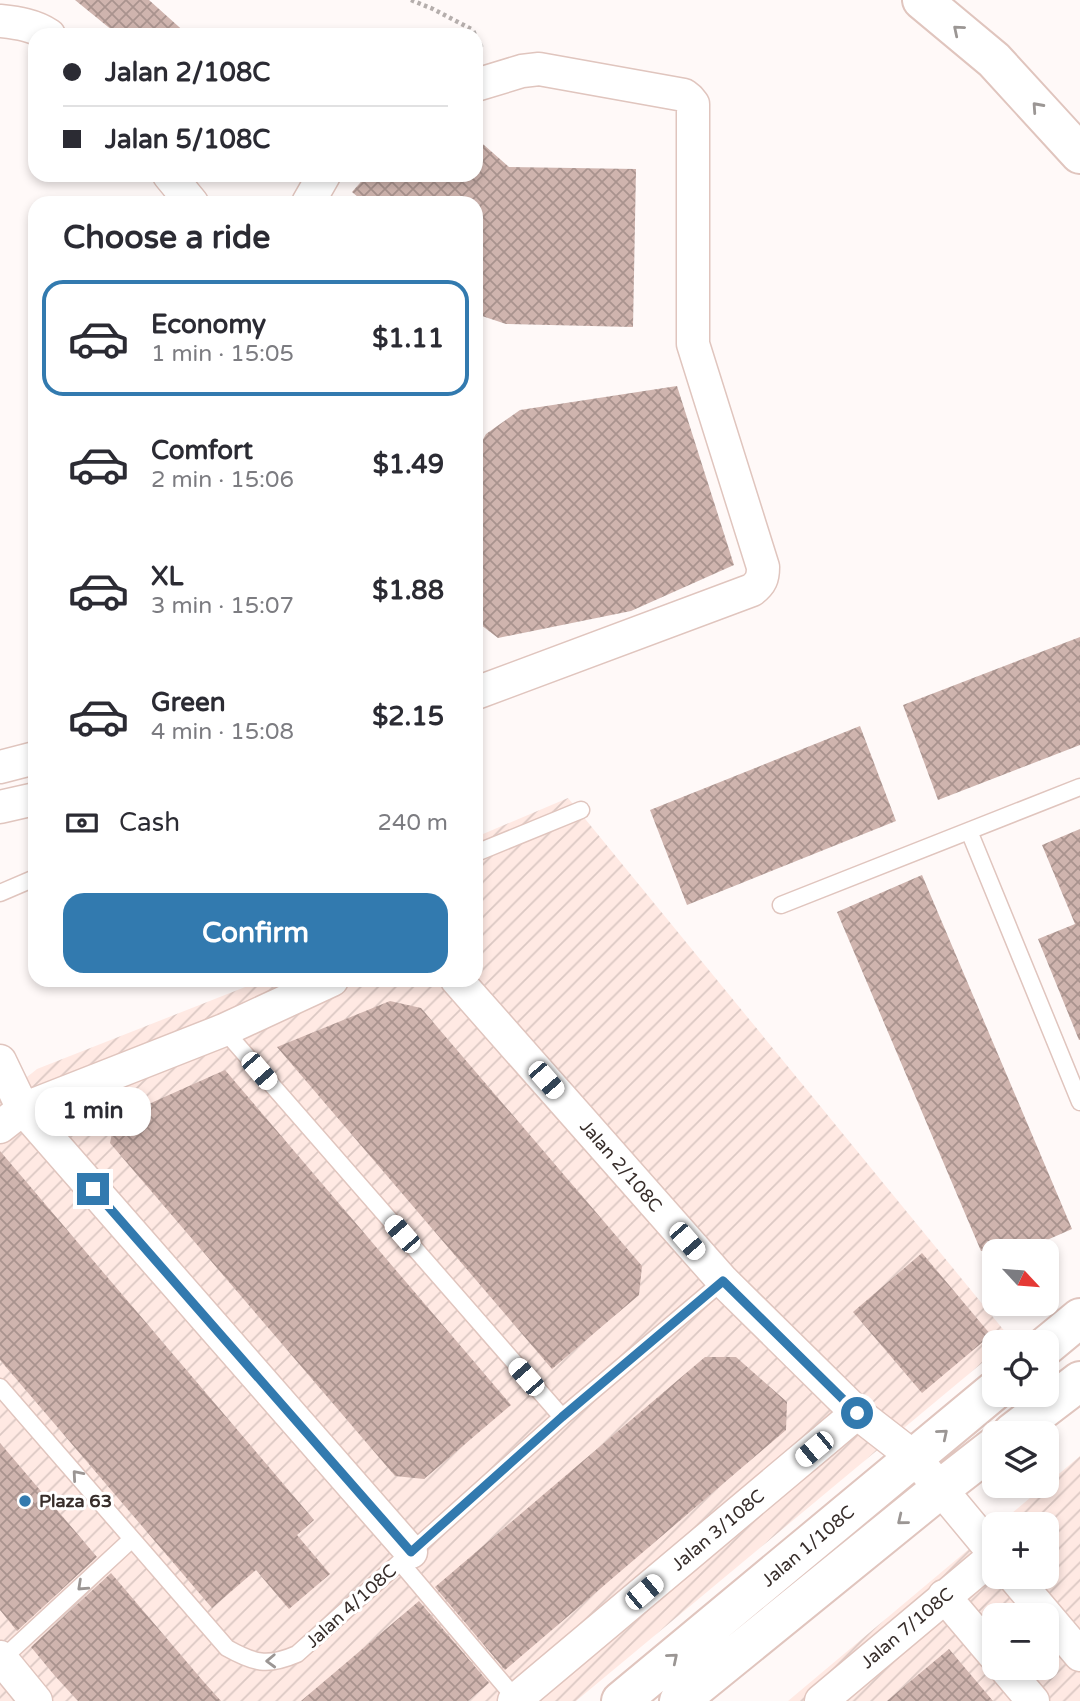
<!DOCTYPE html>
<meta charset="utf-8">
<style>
body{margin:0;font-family:"Varela Round",sans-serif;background:#f7f7f7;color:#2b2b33;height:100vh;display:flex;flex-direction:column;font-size:26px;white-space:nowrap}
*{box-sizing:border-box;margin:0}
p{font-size:23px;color:#7c7c81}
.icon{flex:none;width:38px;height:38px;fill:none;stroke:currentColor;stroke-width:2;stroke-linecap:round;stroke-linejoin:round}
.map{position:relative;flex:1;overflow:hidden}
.details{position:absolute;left:28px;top:196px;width:455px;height:791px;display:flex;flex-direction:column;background:#fff;border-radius:21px;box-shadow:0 4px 10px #0003}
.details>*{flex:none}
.guide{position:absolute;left:28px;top:28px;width:455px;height:154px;border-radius:21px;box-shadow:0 4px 10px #0003;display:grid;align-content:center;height:154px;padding:0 35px;background:#fff}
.needle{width:46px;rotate:116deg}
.controls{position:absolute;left:982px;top:1239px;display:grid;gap:14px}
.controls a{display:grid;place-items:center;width:77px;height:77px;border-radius:14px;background:#fff;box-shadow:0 4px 10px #0003;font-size:35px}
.end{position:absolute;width:32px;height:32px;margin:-16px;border:9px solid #327aaf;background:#fff;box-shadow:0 0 0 4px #fff}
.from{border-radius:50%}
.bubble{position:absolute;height:49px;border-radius:21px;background:#fff;box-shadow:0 4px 10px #0003;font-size:23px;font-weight:700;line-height:49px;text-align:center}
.car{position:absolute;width:21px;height:42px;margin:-21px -10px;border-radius:9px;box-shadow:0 0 5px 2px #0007;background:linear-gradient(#fff 24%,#345 0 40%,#fff 0 76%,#345 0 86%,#fff 0)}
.guide b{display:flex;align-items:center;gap:24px;height:66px;font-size:26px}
.guide b+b{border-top:2px solid #e1e1e2}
.guide i{width:18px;height:18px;background:#2b2b33}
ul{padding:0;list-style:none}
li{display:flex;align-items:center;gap:21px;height:116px;margin:0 14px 10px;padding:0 21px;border:4px solid transparent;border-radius:21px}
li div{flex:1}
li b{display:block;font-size:26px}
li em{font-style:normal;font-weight:700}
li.current{border-color:#327aaf}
li>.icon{width:63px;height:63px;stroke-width:1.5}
h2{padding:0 35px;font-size:32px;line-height:84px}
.pay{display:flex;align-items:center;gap:18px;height:77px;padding:0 35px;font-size:26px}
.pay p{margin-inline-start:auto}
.button{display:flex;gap:14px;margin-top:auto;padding:14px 35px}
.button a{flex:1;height:80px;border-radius:21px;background:#327aaf;color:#fff;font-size:28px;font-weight:700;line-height:80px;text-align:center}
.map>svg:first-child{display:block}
.industrial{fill:url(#industrial-furrows);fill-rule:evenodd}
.building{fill:url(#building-cross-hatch)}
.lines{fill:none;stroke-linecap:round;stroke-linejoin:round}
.service-casing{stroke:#e0c5be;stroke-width:19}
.minor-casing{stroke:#e0c5be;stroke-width:35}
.tertiary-casing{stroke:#e0c5be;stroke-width:42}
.motorway-casing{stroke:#e0c5be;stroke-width:42}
.path{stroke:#b5aeac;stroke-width:4.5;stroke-dasharray:3.5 3.5;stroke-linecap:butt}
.service{stroke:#fff;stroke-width:16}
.minor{stroke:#fff;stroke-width:32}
.tertiary{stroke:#fff;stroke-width:38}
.motorway{stroke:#fff;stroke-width:38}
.oneway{stroke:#9b9694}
.route{stroke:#327aaf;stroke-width:9}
.poi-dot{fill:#327aaf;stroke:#fff;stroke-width:2.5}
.labels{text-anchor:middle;stroke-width:6;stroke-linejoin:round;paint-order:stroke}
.street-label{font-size:18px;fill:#372d2a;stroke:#fff}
.poi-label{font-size:18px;font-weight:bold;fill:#372d2a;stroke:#fff;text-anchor:start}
</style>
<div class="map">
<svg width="1080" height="1701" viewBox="0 0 1080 1701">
<defs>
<pattern id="industrial-furrows" width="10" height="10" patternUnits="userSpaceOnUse" patternTransform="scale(1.75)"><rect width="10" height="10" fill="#ffe9e3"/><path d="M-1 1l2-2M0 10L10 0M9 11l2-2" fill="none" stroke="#dbc8c3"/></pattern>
<pattern id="building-cross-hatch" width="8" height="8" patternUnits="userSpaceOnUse" patternTransform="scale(1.75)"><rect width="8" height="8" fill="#cfb4ae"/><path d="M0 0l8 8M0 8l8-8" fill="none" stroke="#a9938e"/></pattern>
</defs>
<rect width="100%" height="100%" fill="#fff9f8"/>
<path class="industrial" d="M 568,798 L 1011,1339 L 1006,1342 L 994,1342 L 994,1353 L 576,1701 L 0,1701 L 0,1099 L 37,1069 L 263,980 L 476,980 L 476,837 Z
M 1080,1456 L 1080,1701 L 788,1701 L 994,1528 L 994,1577 L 1046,1577 L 1046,1524 L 999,1524 L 1044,1486 L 1046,1486 L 1047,1484 ZM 994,1615 L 1046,1615 L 1046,1668 L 994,1668 Z"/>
<path class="building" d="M 75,0 L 149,0 L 188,35 L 118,35 Z
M 476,138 L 509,167 L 636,169 L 633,327 L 506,324 L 476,314 L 476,203 L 365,203 L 352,192 L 367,175 L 476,175 Z
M 677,386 L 734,565 L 631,611 L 498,638 L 476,621 L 476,452 L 486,434 L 520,410 Z
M 1080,637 L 1080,745 L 938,800 L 903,705 Z
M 860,726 L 896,821 L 687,905 L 650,810 Z
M 1080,829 L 1080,1040 L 1079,1040 L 1038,939 L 1075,924 L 1042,845 Z
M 922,875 L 1072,1229 L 1022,1251 L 981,1251 L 837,912 Z
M 390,1001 L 421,1008 L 642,1266 L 639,1295 L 552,1369 L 277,1047 Z
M 225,1070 L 511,1405 L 424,1479 L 395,1476 L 110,1143 L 115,1119 Z
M 0,1151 L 314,1520 L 297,1535 L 330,1574 L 289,1609 L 256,1570 L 212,1608 L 0,1360 Z
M 922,1253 L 991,1335 L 922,1393 L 853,1312 Z
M 705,1357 L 736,1357 L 787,1402 L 786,1430 L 505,1670 L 435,1587 Z
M 0,1443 L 97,1557 L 17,1631 L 0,1610 Z
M 111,1573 L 203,1681 L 221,1701 L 78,1701 L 55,1676 L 31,1647 Z
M 419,1601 L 489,1683 L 468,1701 L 301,1701 Z
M 949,1649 L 993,1701 L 887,1701 L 913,1679 Z"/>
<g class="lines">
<defs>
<path id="service" d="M 969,831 L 1080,1102
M 476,853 L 581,810
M 0,893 L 35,878
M 781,905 L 1080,787
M 224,1030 L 562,1417
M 0,1387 L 227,1648 C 254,1663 267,1667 297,1654 L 562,1417 L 723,1281
M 400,1562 L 516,1699
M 2,1659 L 132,1539"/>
<path id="minor" d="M 0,21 C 18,23 34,25 49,35
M 476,85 L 522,71 L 539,69 L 684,95 L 689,99 L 693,104 L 693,344 L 763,567 C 763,578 761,583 752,590 L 476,693
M 169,175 L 192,203
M 308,203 L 324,175
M 0,767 L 35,758
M 0,807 L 35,799
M 457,980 L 723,1281 L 857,1413 L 915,1458 L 994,1553
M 0,1061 L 23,1109 L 411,1552
M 0,1127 L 23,1109 L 224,1030 L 332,980
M 1014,1577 L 1080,1655
M 944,1596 L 994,1655
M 0,1657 L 36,1701
M 1005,1668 L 1033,1701
M 514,1701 L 857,1413
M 821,1701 L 994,1556"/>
<path id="tertiary" d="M 1046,1346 L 1080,1318
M 1012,1433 L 1080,1381
M 621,1701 L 994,1391
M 679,1701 L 940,1489 L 994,1447"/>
<path id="motorway" d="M 922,0 L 994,60 L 1080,154"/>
</defs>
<use href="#service" class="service-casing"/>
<use href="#minor" class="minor-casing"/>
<use href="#tertiary" class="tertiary-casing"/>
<use href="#motorway" class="motorway-casing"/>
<path class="path" d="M 411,0 L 433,9 L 473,30 L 475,35
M 476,37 L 481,46 L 478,52"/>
<use href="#service" class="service"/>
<use href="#minor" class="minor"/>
<use href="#tertiary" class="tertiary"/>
<use href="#motorway" class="motorway"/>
</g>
<defs><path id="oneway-chevron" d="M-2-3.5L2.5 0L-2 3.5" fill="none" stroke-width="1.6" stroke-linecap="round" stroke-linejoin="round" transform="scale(1.75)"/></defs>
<g class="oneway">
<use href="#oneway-chevron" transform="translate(958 30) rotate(-140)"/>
<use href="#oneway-chevron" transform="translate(1037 107) rotate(-132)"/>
<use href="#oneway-chevron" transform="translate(943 1434) rotate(-40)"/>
<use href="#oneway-chevron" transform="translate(77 1475) rotate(-131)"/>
<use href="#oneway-chevron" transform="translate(902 1520) rotate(141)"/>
<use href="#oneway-chevron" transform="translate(82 1586) rotate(137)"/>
<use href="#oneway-chevron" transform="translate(673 1658) rotate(-40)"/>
<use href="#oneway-chevron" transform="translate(271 1661) rotate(178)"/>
</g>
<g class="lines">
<path class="route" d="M 93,1189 L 411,1552 L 562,1417 L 723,1281 L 857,1413"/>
</g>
<circle class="poi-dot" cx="25" cy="1501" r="7"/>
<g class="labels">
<g class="street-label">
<text transform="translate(621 1166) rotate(49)" y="6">Jalan 2/108C</text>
<text transform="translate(718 1530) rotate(-40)" y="6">Jalan 3/108C</text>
<text transform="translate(808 1546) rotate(-40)" y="6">Jalan 1/108C</text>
<text transform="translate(351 1606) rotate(-42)" y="6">Jalan 4/108C</text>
<text transform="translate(907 1628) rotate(-40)" y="6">Jalan 7/108C</text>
</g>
<g class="poi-label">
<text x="39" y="1507">Plaza 63</text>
</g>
</g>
</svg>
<div class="controls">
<a><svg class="needle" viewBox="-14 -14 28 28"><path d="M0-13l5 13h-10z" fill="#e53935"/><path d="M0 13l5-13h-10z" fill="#7c7c81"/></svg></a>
<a><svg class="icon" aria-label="locate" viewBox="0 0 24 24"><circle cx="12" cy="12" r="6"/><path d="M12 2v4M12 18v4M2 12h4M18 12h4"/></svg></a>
<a><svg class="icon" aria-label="layers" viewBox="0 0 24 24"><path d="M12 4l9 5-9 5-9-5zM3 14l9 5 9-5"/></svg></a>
<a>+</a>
<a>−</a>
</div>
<i class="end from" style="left:857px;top:1413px"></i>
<i class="end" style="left:93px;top:1189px"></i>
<div class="bubble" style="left:35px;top:1087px;width:116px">1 min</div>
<i class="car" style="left:259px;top:1071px;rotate:139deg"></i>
<i class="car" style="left:546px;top:1080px;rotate:139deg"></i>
<i class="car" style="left:402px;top:1234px;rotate:319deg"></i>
<i class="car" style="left:687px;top:1241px;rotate:139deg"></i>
<i class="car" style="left:526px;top:1377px;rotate:319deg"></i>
<i class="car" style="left:814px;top:1449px;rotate:230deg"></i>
<i class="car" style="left:644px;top:1592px;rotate:50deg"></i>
<div class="guide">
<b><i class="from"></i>Jalan 2/108C</b>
<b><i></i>Jalan 5/108C</b>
</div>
<section class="details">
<h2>Choose a ride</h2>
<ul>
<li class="current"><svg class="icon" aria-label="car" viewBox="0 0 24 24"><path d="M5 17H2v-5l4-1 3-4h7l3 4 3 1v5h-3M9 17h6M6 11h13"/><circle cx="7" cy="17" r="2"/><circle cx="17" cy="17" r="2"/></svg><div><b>Economy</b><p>1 min · 15:05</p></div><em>$1.11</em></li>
<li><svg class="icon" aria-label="car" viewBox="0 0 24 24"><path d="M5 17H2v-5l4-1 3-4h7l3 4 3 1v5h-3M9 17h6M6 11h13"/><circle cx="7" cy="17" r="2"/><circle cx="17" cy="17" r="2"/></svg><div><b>Comfort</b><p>2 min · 15:06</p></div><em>$1.49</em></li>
<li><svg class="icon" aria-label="car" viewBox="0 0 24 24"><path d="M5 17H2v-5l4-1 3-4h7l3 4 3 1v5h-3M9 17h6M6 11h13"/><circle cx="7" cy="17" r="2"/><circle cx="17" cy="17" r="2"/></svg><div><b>XL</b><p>3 min · 15:07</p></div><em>$1.88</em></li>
<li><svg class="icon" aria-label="car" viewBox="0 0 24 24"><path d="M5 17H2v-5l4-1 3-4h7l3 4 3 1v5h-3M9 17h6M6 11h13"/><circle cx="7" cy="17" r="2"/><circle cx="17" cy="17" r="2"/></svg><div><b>Green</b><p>4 min · 15:08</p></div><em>$2.15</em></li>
</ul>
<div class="pay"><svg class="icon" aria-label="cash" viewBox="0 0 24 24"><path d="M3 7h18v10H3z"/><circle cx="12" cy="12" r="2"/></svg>Cash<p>240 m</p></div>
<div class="button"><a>Confirm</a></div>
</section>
</div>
